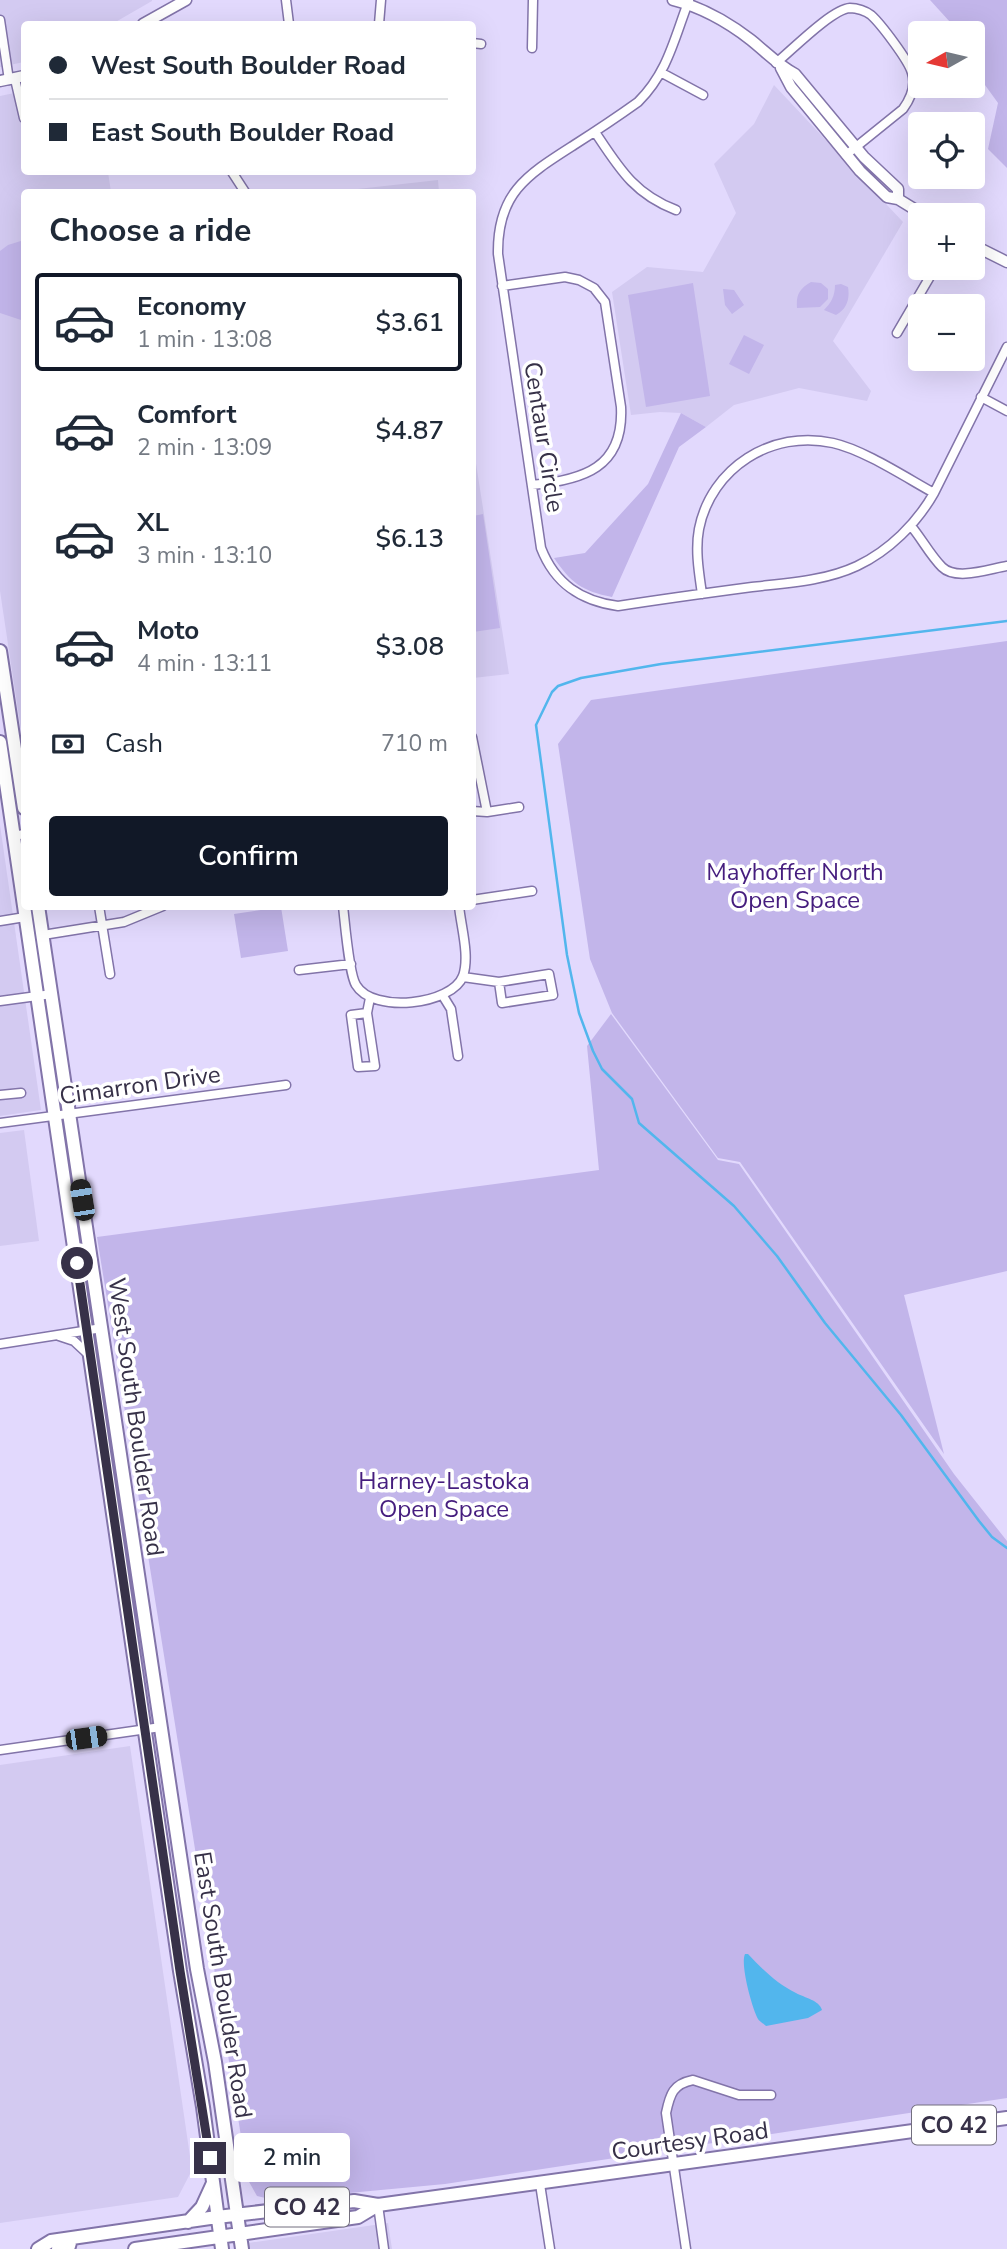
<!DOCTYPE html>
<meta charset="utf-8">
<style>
body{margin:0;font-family:"Nunito Sans",sans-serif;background:#f2f2f3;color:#1f2937;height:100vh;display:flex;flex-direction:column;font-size:26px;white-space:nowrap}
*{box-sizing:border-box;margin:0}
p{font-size:23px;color:#747a83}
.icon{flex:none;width:38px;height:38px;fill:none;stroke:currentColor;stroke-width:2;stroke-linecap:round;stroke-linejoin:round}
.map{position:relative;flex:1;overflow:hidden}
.side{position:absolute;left:21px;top:189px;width:455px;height:721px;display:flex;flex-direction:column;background:#fff;border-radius:7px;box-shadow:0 7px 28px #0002}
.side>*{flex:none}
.guide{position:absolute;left:21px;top:21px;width:455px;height:154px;border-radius:7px;box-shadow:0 7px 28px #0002;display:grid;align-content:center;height:154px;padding:0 28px;background:#fff}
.needle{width:46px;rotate:262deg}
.tools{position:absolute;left:908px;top:21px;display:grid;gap:14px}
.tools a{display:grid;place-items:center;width:77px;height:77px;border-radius:7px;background:#fff;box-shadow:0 7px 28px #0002;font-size:35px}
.end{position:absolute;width:32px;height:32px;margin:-16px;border:9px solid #373148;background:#fff;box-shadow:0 0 0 4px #fff}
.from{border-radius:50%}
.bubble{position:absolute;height:49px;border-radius:7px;background:#fff;box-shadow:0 7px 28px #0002;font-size:23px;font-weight:600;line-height:49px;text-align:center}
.car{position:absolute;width:21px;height:42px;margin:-21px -10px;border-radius:9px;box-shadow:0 0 5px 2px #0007;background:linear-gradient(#222 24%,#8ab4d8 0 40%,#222 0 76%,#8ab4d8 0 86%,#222 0)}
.guide b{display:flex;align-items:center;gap:24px;height:66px;font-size:26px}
.guide b+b{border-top:2px solid #e0e1e3}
.guide i{width:18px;height:18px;background:#1f2937}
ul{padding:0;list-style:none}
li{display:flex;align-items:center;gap:21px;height:98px;margin:0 14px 10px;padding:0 14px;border:4px solid transparent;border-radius:7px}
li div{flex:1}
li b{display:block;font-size:26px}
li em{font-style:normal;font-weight:600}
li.selected{border-color:#111827}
li>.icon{width:63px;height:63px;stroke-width:1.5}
h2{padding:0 28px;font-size:32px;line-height:84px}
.pay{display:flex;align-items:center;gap:18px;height:77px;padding:0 28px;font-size:26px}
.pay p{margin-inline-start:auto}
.button{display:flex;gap:14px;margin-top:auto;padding:14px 28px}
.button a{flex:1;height:80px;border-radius:7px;background:#111827;color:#fff;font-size:28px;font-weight:600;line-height:80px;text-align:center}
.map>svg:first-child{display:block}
.built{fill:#d3caf1}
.green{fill:#c2b5ea}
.water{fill:#52b6ed}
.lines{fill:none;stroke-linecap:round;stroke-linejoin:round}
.stream{stroke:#52b6ed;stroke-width:2.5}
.minor-casing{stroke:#8274a9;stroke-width:11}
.tertiary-casing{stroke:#8274a9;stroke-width:13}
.primary-casing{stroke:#8274a9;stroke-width:16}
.minor{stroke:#fff;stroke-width:8}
.tertiary{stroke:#fff;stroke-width:10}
.primary{stroke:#fff;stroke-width:12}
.route{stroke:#373148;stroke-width:9}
.labels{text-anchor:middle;stroke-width:7;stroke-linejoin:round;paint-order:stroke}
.shield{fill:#fff;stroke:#736f7f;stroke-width:2}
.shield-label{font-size:23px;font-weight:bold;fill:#373148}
.street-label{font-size:24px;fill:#373148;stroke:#fff}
.park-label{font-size:24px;fill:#451d7e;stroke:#fff}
</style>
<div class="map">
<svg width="1007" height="2249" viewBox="0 0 1007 2249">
<rect width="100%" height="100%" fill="#e2d9fd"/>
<path class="built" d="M 0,0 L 152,0 L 152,1 L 112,24 L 24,24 L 24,62 L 0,67 Z
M 774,85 L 903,222 L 833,341 L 871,391 L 867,401 L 799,388 L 734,405 L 706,427 L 681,413 L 660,412 L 631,415 L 612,292 L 647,267 L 703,272 L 736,213 L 714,164 L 754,124 Z
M 24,91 L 24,172 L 108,172 L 111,192 L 24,192 L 24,736 L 22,737 L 0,591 L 0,96 Z
M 438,180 L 439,192 L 331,192 Z
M 472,438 L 509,674 L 473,678 L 472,678 Z
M 0,825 L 41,1110 L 0,1116 Z
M 24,1130 L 39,1241 L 0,1246 L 0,1133 Z
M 130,1746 L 192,2170 L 178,2197 L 0,2223 L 0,1765 Z
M 388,2223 L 392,2249 L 249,2249 L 248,2243 Z"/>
<path class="green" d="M 930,0 L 1007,0 L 1007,168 L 988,149 L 998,103 L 985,85 L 980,59 L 973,47 L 973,33 L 960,33 Z
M 24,240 L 24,321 L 0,313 L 0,251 L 8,245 Z
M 811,282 L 821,283 L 828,289 L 828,299 L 820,307 L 797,308 C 796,295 799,289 811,282 Z
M 693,283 L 710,396 L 646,407 L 628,295 Z
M 841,284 L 848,287 C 850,299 847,309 836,315 L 824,310 C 831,303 835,296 835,285 Z
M 723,289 L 734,290 L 744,305 L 732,314 L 725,305 Z
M 744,335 L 764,345 L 749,374 L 729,364 Z
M 681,413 L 706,427 L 679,447 L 612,597 C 582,591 571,583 554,558 L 585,553 L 648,484 Z
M 483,514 L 500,628 L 473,632 L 473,516 Z
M 1007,641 L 1007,1271 L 904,1295 L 944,1454 L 740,1162 L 718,1158 L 612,1013 L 590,959 L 558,744 L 591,700 Z
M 281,907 L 288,951 L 241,958 L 234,914 Z
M 611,1014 L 718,1160 L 739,1164 L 954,1474 L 1007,1541 L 1007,2098 L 445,2184 L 274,2200 L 257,2196 L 248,2180 L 97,1237 L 599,1170 L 587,1046 Z"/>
<path class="water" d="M 745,1954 L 748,1954 C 762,1969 777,1984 796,1993 C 805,1998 819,2000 822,2010 L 808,2018 L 766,2026 C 764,2024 759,2021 758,2019 C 752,2008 740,1964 745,1954 Z"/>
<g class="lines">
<path class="stream" d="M 1007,621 L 661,664 L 581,678 L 558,686 L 552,692 L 536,725 L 567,955 L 579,1013 L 593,1051 L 602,1069 L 632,1099 L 639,1123 L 734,1206 L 777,1256 L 825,1323 L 901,1415 L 979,1521 L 992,1537 L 1007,1548"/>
<defs>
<path id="minor" d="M 286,0 L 289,24
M 689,0 C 674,39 668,72 638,102 C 617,117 596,131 574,145 C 527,175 497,193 498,254 L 541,548 C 555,584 581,601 618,606 C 663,599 707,593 752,587 C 787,583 825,581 857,566 C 889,551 917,523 934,493 L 1007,347
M 0,20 L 9,80
M 379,24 L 381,0
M 472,43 L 481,44
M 532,48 L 533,0
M 776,63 C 792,50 832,9 850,8 C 857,8 866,11 871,15 C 881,24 909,61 912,73 C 916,86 911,98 903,109 L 846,155
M 662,73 L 703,95
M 15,79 L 24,118
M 595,132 C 619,168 634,194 676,210
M 232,172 L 245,192
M 502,286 L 565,277 L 579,280 L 594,288 L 605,302 L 621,407 C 624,468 583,480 532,485
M 897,333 L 935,268
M 981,397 L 1007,411
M 911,526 C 922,539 930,555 942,567 C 956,581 989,569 1007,566
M 702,594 C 699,573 695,550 699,529 C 711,468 772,429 833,443 C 864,450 905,477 934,493
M 472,737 L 487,812
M 472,811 L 487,812 L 519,807
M 14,836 L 24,834
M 472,900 L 532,891
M 99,906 L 110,974
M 343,906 C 345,923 349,974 356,985 C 373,1014 452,1005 463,976 C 470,956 461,927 459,906
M 0,921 L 25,917
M 43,935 L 124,922 L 163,906
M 299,970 L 351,964
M 463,977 L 499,982 L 549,974 L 553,995 L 502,1003 L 499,982
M 443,996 L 451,1009 L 458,1056
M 0,1001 L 52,994
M 367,1013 L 351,1015 L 358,1067 L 375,1066 L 367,1013 L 370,998
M 0,1095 L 21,1093
M 0,1123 L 286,1085
M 59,1336 L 74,1341 L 89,1355
M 0,1344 L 102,1328
M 0,1750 L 161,1727
M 540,2184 L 550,2249
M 378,2205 L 384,2249
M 686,2249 L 666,2113 C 670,2094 673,2084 693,2080 L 739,2095 L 771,2095"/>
<path id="tertiary" d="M 673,0 C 701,7 729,23 751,40 C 766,52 778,65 795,74 L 864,157 L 898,189 L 898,199
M 143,24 L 186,0
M 781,68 L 791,87 L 860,171 L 887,197 L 898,199 L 924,215
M 0,81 L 24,76
M 973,245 L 1007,262"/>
<path id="primary" d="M 0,651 L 24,808
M 0,742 L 180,1971 L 203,2107 L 222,2249
M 38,906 L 197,1969 L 215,2062 L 242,2249
M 188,2222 L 202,2207 L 213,2183
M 38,2249 L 51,2241 L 217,2217 L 354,2201 L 378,2205 L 1007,2118
M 58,2249 L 69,2246 L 71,2239
M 135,2249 L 358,2217 L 378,2205"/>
</defs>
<use href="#minor" class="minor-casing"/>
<use href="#tertiary" class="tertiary-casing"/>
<use href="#primary" class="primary-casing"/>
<use href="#minor" class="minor"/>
<use href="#tertiary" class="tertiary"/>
<use href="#primary" class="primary"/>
</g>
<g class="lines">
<path class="route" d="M 77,1263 L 180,1971 L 210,2158"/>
</g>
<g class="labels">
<g class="shield">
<rect x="912" y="2105.5" width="84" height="39" rx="5"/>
<rect x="265" y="2187.5" width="84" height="39" rx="5"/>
</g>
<g class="shield-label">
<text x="954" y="2133">CO 42</text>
<text x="307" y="2215">CO 42</text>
</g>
<g class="street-label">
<text transform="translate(544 437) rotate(81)" y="8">Centaur Circle</text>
<text transform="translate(140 1085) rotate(-8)" y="8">Cimarron Drive</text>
<text transform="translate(136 1417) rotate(82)" y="8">West South Boulder Road</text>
<text transform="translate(223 1985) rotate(81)" y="8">East South Boulder Road</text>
<text transform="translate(690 2141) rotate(-8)" y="8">Courtesy Road</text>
</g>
<g class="park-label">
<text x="795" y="880">Mayhoffer North<tspan x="795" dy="28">Open Space</tspan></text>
<text x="444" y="1489">Harney-Lastoka<tspan x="444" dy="28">Open Space</tspan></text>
</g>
</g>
</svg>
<div class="tools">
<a><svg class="needle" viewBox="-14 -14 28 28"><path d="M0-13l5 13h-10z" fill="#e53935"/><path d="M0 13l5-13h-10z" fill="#747a83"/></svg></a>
<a><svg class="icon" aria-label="locate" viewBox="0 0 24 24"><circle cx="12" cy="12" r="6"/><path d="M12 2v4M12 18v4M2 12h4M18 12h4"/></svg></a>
<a>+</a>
<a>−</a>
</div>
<i class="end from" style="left:77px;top:1263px"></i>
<i class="end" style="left:210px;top:2158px"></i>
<div class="bubble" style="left:234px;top:2133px;width:116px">2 min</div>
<i class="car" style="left:82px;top:1200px;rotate:351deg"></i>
<i class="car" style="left:86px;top:1738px;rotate:82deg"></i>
<div class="guide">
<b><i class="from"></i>West South Boulder Road</b>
<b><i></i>East South Boulder Road</b>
</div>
<section class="side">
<h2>Choose a ride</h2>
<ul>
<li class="selected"><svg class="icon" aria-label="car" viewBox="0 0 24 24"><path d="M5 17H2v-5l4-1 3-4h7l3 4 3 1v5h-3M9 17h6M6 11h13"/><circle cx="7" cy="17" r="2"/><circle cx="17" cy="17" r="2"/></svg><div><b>Economy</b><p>1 min · 13:08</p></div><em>$3.61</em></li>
<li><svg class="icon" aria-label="car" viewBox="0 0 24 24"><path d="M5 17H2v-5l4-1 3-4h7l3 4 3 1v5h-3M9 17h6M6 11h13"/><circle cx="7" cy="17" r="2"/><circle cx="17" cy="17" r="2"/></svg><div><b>Comfort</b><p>2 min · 13:09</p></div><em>$4.87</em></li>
<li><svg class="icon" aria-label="car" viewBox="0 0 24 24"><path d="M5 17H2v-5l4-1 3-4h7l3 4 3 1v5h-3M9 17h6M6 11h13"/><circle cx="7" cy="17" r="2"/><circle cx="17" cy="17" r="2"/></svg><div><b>XL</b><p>3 min · 13:10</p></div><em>$6.13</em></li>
<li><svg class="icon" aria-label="car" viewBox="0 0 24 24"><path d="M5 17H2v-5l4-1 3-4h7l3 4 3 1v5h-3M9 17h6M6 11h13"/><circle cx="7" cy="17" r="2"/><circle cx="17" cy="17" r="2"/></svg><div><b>Moto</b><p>4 min · 13:11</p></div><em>$3.08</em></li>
</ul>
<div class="pay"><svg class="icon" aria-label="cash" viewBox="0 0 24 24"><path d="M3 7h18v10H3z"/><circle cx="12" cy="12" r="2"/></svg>Cash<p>710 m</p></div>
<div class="button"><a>Confirm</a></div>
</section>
</div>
